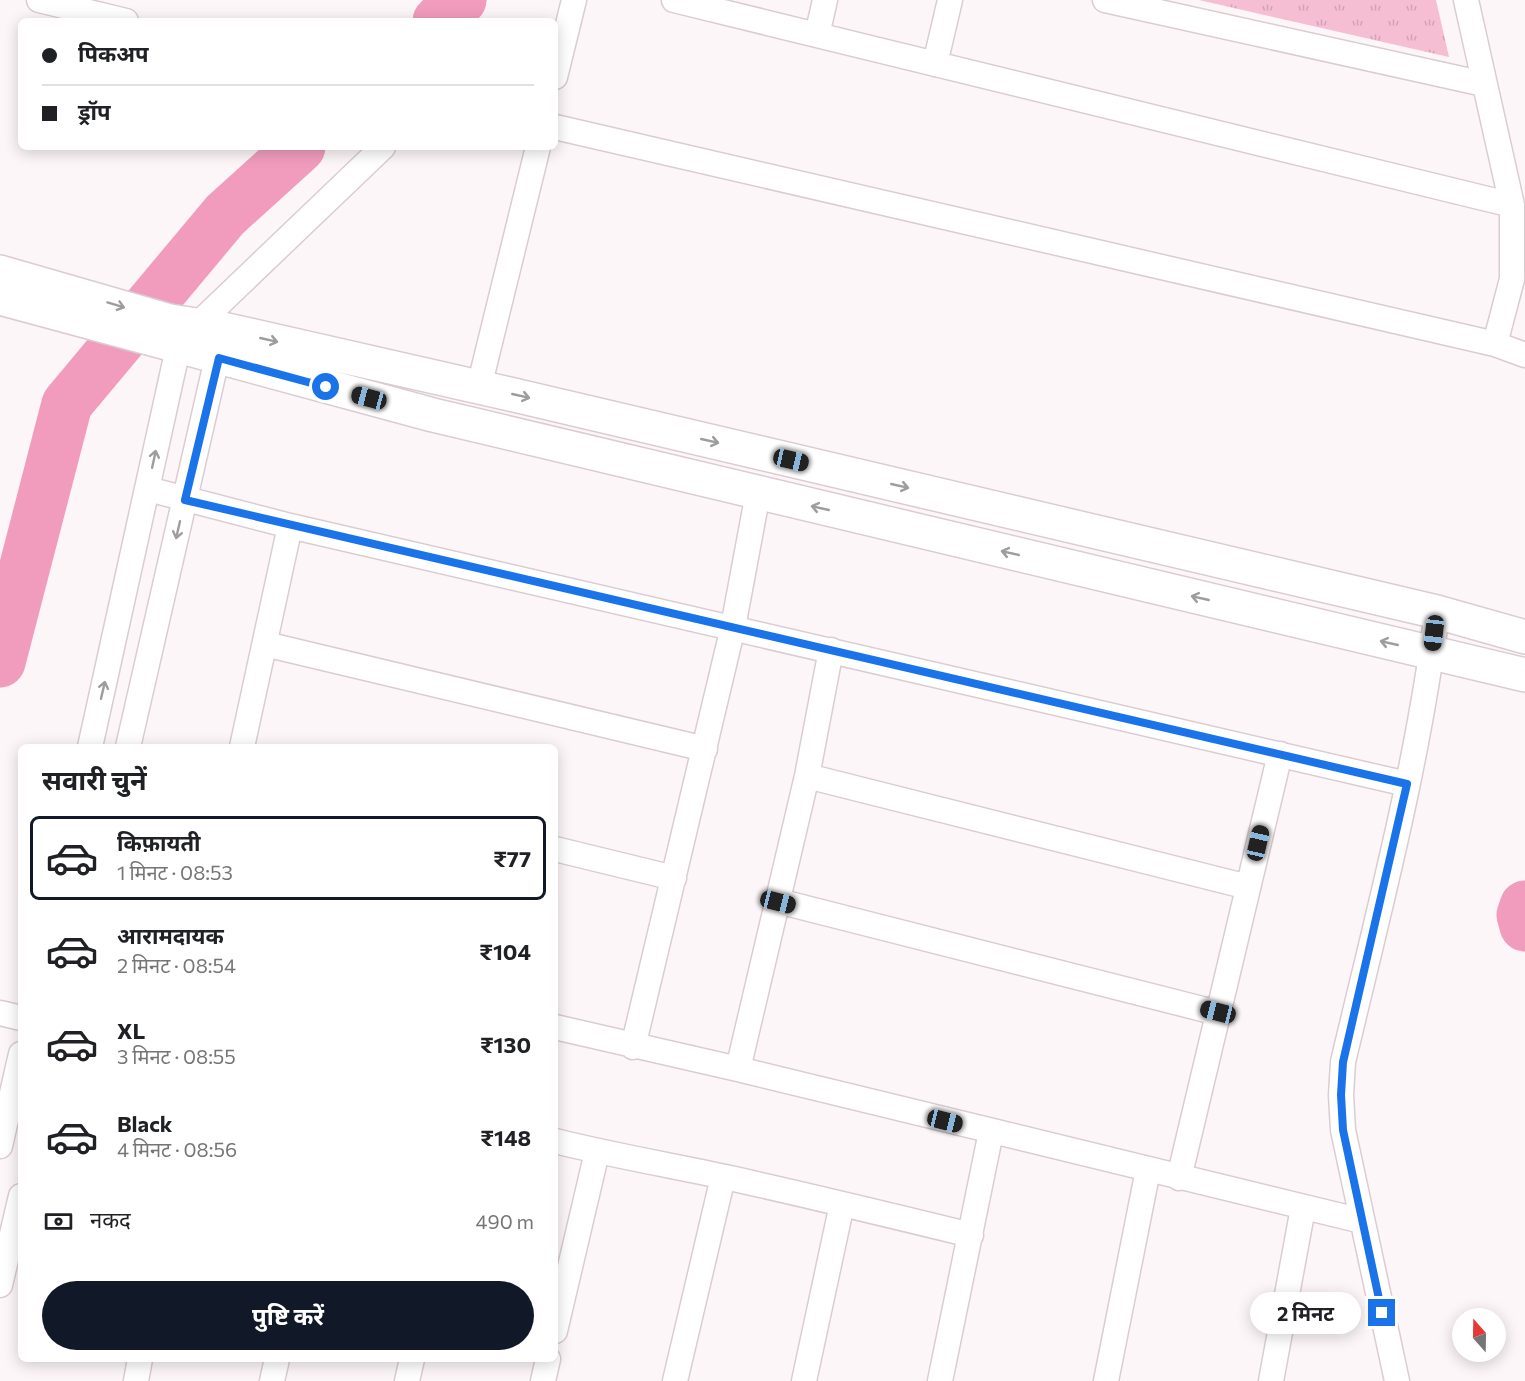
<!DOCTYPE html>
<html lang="hi">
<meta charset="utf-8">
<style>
body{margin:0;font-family:Commissioner,"Noto Sans Devanagari",sans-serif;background:#f6f6f6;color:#202124;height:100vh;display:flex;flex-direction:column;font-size:22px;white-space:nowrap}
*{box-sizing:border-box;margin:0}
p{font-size:20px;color:#757577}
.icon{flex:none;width:33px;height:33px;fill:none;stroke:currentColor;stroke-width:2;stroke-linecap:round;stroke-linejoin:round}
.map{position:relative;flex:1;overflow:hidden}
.drawer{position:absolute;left:18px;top:744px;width:540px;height:618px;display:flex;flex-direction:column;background:#fff;border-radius:9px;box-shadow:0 3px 15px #0003}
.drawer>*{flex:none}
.top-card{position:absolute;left:18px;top:18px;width:540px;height:132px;border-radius:9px;box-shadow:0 3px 15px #0003;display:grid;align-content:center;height:132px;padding:0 24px;background:#fff}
.needle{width:39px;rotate:340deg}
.controls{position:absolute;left:1452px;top:1308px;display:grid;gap:12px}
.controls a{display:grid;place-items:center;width:54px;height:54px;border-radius:50%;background:#fff;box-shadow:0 3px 15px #0003;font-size:30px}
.end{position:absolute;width:27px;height:27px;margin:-14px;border:8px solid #1a73e8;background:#fff;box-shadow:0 0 0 3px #fff}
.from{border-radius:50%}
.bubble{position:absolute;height:42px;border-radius:21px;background:#fff;box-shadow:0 3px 15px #0003;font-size:20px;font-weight:700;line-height:42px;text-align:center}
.car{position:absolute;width:18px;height:36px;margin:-18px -9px;border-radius:8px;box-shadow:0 0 4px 2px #0007;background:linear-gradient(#222 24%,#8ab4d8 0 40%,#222 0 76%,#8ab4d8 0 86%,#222 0)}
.top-card b{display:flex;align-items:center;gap:21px;height:57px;font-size:22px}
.top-card b+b{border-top:2px solid #e0e0e0}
.top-card i{width:15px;height:15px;background:#202124}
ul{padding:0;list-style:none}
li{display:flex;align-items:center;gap:18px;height:84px;margin:0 12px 9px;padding:0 12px;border:3px solid transparent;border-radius:9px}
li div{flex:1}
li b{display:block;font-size:22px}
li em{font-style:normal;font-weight:700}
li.selected{border-color:#111827}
li>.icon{width:54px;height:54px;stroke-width:1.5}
h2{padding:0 24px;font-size:27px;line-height:72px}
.pay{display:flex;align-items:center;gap:15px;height:66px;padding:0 24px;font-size:22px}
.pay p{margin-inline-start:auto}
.primary-button{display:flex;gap:12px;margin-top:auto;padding:12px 24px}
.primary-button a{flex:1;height:69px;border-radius:36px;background:#111827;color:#fff;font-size:24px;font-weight:700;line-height:69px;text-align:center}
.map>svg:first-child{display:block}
.park{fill:url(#park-tufts)}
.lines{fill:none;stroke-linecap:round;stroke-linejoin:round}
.river{stroke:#f19cbd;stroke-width:51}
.street-casing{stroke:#dbccd1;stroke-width:27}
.secondary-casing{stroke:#dbccd1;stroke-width:36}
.street{stroke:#fff;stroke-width:24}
.secondary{stroke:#fff;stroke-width:33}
.oneway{stroke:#9f9c9d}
.route{stroke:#1a73e8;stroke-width:8}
</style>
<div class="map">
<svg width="1525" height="1381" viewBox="0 0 1525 1381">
<defs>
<pattern id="park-tufts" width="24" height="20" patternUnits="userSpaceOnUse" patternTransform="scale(1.5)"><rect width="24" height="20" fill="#f5bed2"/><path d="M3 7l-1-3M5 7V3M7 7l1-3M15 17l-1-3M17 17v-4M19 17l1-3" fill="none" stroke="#d2a3b4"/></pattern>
</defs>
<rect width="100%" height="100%" fill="#fdf6f8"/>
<path class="park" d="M 1199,0 L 1436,0 L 1449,57 Z"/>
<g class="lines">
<path class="river" d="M 438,21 L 461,0
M 0,662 L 67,404 L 225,215 L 300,147
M 1525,906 L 1522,915 L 1525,926"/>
<defs>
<path id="street" d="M 39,0 L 126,21
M 674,0 L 1512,205
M 1105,0 L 1484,84
M 1466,0 L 1512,205 L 1512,279 L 1495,344
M 817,35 L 825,0
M 935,64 L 950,0
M 555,77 L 574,0
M 555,127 L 1495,344 L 1525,355
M 197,325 L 383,147
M 479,387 L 538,147
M 148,489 L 290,526 L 1407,784
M 265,644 L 705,749
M 90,747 L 182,330
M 128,747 L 221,341
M 242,747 L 290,526
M 807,776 L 1248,887
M 555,849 L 674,878
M 778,901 L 1218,1013
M 0,1013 L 21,1018
M 555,1027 L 738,1069 L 1362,1221
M 633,1047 L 733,627 L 758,493
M 738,1069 L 807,776 L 831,650
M 555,1141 C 611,1155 669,1165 725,1177 C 807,1195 889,1215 971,1235
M 0,1146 L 21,1054
M 1179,1178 L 1280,754
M 0,1285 L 21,1196
M 555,1331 L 597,1152
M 136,1381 L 140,1359
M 272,1381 L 277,1359
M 407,1381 L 412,1359
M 543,1381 L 548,1359
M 675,1381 L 723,1177
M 804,1381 L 842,1204
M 940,1381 L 991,1132
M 1106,1381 L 1148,1170
M 1271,1381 L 1303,1208
M 1397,1381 L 1343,1130 L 1341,1095 L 1343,1062 C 1378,914 1418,764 1437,612"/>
<path id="secondary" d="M 0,272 L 170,321 L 223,329 L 514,395 L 1437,612 L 1525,637
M 0,298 L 433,415 L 1525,675"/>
</defs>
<use href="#street" class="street-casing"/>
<use href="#secondary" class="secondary-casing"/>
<use href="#street" class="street"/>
<use href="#secondary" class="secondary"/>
</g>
<defs><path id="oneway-shaft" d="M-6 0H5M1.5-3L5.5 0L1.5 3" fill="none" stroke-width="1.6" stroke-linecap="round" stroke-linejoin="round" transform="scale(1.5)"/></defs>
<g class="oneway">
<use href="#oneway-shaft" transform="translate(116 305) rotate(17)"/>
<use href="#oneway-shaft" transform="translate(269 340) rotate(13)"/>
<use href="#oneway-shaft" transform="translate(521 396) rotate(13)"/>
<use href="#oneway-shaft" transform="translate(710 441) rotate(13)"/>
<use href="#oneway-shaft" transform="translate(154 459) rotate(-78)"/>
<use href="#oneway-shaft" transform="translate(900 486) rotate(13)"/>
<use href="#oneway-shaft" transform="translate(820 508) rotate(-167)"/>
<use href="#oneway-shaft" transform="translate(178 530) rotate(103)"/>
<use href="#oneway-shaft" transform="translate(1010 553) rotate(-167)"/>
<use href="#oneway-shaft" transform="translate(1200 598) rotate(-167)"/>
<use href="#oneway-shaft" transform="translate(1389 643) rotate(-167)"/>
<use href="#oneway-shaft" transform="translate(103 690) rotate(-77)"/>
</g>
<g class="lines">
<path class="route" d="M 326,387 L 219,358 L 185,500 L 1407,784 L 1343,1062 L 1341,1095 L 1343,1130 L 1382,1313"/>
</g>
</svg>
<div class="controls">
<a><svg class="needle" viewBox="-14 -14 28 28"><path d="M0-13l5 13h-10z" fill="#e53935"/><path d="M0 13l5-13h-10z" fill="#757577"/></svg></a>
</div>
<i class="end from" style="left:326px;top:387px"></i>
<i class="end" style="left:1382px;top:1313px"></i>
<div class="bubble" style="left:1250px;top:1292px;width:111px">2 मिनट</div>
<i class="car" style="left:369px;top:398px;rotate:285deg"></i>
<i class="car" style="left:791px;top:460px;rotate:103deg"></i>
<i class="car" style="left:1434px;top:633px;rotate:187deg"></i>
<i class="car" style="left:1258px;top:843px;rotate:13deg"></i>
<i class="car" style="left:778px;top:902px;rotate:104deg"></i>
<i class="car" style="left:1218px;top:1012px;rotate:284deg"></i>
<i class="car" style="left:945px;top:1121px;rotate:104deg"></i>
<div class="top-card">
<b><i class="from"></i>पिकअप</b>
<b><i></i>ड्रॉप</b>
</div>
<section class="drawer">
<h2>सवारी चुनें</h2>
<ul>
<li class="selected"><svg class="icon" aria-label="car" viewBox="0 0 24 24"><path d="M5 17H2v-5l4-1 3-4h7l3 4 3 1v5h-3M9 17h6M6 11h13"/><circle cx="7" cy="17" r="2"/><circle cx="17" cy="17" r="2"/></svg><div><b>किफ़ायती</b><p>1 मिनट · 08:53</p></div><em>₹77</em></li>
<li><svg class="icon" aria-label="car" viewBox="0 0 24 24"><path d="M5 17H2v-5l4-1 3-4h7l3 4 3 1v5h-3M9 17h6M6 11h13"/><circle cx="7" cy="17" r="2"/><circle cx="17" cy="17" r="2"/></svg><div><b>आरामदायक</b><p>2 मिनट · 08:54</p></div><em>₹104</em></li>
<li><svg class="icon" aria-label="car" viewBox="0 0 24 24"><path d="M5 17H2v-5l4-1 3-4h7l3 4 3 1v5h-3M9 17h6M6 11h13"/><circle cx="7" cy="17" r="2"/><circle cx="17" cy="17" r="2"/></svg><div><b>XL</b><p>3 मिनट · 08:55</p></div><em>₹130</em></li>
<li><svg class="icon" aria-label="car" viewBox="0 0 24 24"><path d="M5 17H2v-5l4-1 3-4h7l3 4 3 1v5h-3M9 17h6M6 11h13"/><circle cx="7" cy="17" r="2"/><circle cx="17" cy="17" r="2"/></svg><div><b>Black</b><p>4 मिनट · 08:56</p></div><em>₹148</em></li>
</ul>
<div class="pay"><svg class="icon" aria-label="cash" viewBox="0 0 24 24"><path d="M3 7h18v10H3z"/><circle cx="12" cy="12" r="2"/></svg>नकद<p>490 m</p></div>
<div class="primary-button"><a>पुष्टि करें</a></div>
</section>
</div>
